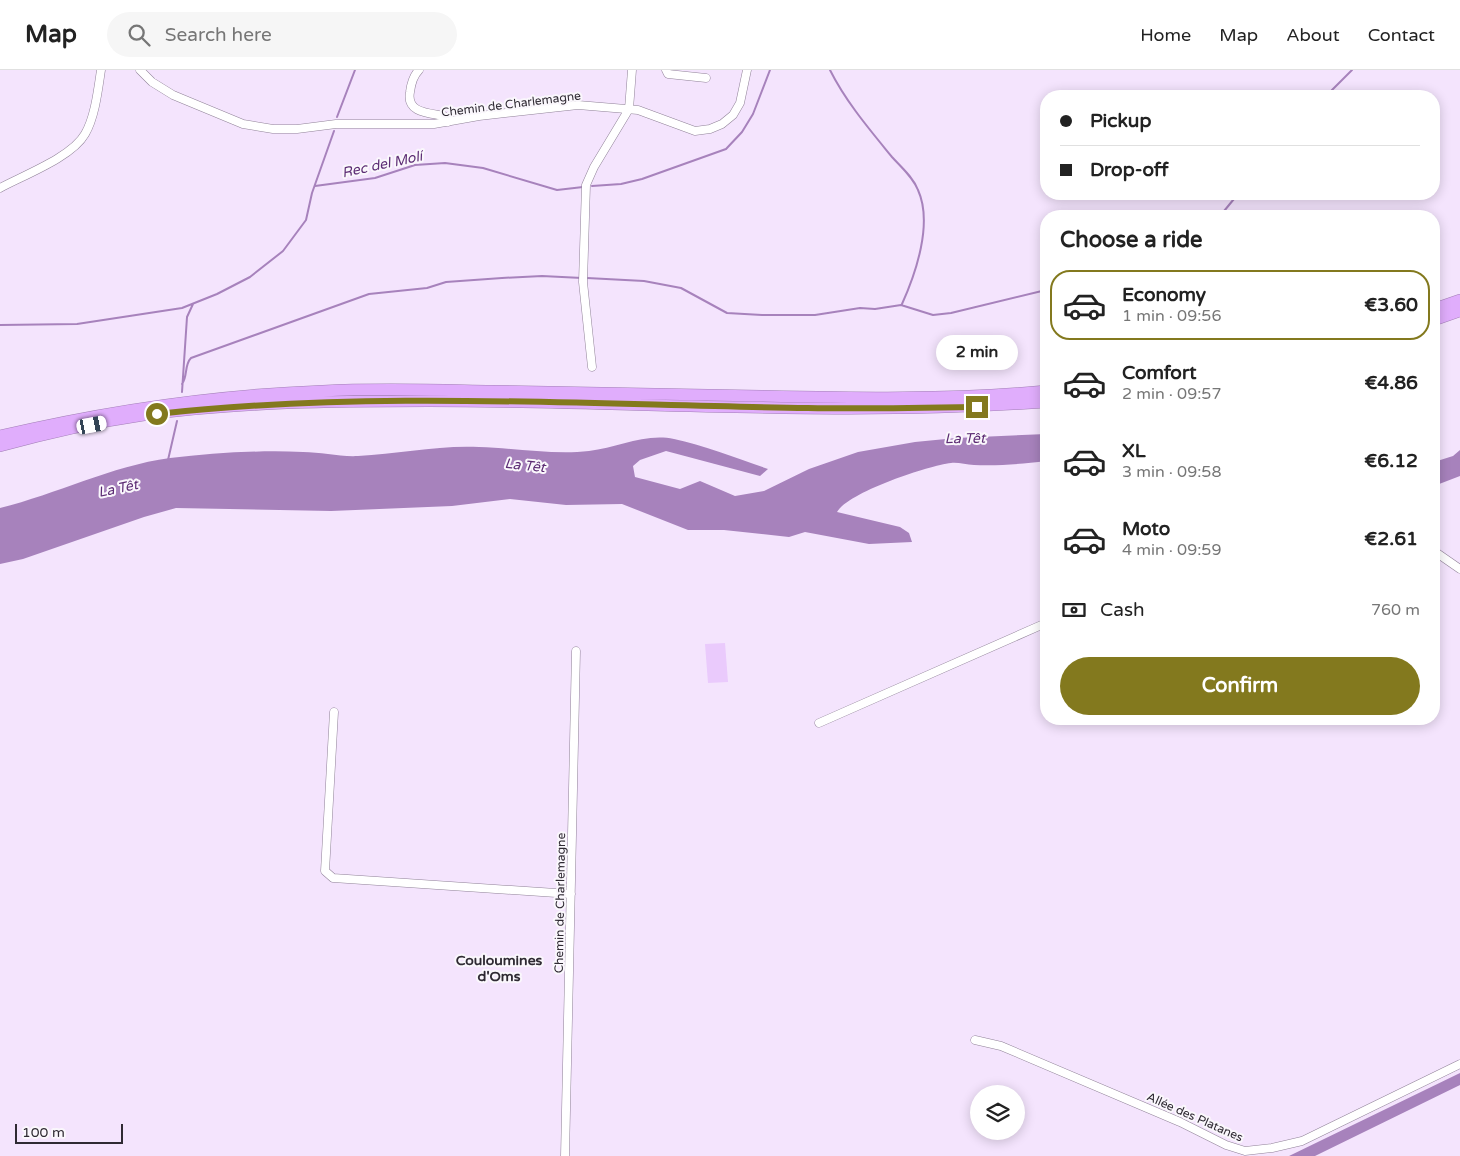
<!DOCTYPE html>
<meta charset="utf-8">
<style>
body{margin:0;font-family:"Varela Round",sans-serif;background:#f6f6f6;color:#222;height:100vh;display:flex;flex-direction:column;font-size:19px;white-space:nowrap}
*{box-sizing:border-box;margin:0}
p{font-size:16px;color:#767676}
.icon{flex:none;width:28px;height:28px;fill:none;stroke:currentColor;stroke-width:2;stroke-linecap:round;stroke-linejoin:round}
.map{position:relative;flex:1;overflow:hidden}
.details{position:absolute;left:1040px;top:140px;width:400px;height:515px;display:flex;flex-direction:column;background:#fff;border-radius:20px;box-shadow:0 2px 12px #0003}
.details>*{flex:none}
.hud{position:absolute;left:1040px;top:20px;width:400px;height:110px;border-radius:20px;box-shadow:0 2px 12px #0003;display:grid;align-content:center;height:110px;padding:0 20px;background:#fff}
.tools{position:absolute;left:970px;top:1015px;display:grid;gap:10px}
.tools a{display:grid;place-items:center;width:55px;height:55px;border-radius:50%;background:#fff;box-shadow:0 2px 12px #0003;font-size:25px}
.scale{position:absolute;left:15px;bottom:12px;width:108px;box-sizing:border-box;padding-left:5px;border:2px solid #2f2a33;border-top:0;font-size:14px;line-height:18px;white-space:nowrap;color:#2f2a33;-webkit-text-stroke:4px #faf7fc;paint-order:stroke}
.end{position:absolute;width:22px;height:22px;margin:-11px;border:6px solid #83791e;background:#fff;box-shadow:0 0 0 2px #fff}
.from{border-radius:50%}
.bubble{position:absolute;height:35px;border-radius:18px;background:#fff;box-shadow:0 2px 12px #0003;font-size:16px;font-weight:700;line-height:35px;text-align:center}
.car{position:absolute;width:15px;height:30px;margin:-15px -8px;border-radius:6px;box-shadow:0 0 4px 1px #0007;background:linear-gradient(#fff 24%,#345 0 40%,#fff 0 76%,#345 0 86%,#fff 0)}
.hud b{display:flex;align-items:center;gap:18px;height:48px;font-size:19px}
.hud b+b{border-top:1px solid #e0e0e0}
.hud i{width:12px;height:12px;background:#222}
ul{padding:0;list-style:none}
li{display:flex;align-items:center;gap:15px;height:70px;margin:0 10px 8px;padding:0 10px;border:2px solid transparent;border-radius:20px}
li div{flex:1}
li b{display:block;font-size:19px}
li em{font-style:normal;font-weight:700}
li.selected{border-color:#83791e}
li>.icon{width:45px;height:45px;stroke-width:1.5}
h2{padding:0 20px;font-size:22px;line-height:60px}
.pay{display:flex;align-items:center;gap:12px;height:55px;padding:0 20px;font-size:19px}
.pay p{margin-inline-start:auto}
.cta{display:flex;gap:10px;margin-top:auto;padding:10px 20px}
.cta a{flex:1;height:58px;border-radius:30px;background:#83791e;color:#fff;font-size:20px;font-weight:700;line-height:58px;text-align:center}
header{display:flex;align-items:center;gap:30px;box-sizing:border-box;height:70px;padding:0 25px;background:#fff;border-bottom:1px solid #e0e0e0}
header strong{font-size:24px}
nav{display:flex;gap:28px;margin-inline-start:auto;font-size:18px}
.search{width:350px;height:45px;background:#f6f6f6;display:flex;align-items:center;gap:12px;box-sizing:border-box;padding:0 18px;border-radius:28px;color:#767676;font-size:19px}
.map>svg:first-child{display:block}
.green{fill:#eacafc}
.water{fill:#a782bc}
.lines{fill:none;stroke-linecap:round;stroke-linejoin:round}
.stream{stroke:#a782bc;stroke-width:2}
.minor-casing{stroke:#908298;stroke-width:9}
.highway-casing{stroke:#a27fb6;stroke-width:12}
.minor{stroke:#fff;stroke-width:8}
.highway{stroke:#e0adfc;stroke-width:11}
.route{stroke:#83791e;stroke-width:6}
.labels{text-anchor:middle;stroke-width:4;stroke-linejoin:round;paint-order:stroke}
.street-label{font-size:12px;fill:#2f2a33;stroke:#faf7fc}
.water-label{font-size:14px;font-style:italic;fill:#5c2c74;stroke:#faf7fc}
.neighbourhood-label{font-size:14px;font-weight:bold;fill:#2f2a33;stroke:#faf7fc}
</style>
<header>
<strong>Map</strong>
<div class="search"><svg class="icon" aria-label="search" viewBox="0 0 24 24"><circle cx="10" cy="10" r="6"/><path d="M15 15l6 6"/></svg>Search here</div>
<nav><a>Home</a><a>Map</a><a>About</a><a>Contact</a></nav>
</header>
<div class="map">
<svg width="1460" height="1086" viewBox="0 0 1460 1086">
<rect width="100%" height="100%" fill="#f4e4fd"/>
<path class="green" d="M 725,573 L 728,612 L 708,613 L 705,574 Z"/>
<path class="water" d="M 1046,364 L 1046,391 C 1021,394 999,396 974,395 C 966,395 958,392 951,393 C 927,396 849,422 837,442 L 900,457 L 909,463 L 912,472 L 869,474 L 805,462 L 789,467 L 724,460 L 688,460 L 622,434 L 566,435 L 510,429 L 452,436 L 331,441 L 176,438 L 144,447 L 23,489 L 0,494 L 0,438 C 57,424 111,396 170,388 C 213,383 259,380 303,382 C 321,382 340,387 358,386 C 398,384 439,375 479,377 C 514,378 554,385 589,381 C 618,378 644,363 674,369 C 703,375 739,389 768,399 L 760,406 L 666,381 L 640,390 L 633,396 L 635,407 L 680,419 L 700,411 L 735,426 L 764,421 L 809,399 L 858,382 L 915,372 L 956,368 Z
M 1460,380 L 1460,406 L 1434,416 L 1434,392 L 1453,386 Z
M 1460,1003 L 1460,1015 L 1315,1086 L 1289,1086 Z"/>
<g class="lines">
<path class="stream" d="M 830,0 C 846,32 870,60 892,87 C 901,97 913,107 918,120 C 933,153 916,203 902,234
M 1326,26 L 1352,0
M 337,47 L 355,0
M 315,116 L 375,108 L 415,95 L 445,93 L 483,98 L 557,120 L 583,117
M 592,116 L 621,114 L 642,109 L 726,79 L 742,62 L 753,44 L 770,0
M 1220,146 L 1238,124
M 587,208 L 644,211 L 681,218 L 727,243 L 762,245 L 815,245 L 860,238 L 875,239 L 901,235 L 933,245 L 951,243 L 1046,220
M 0,255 L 77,254 L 182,238 L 217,224 L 250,207 L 283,181 L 306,150 L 312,123 L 334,61
M 182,314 C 188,306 184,295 191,288 L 369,224 L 427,218 L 446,212 L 502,208 L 542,206 L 582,208
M 182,322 L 187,247 L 193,234
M 168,390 L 177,351"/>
<defs>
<path id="minor" d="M 140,0 L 152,12 L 173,25 L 243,54 L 273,59 L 297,59 L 336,54 L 434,54 L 479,46 L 578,35 L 638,40 L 695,61 L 710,59 L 722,54 L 733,45 L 740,33 L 747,0
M 419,0 C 413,6 411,14 410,22 C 406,43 429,43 444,46 L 448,52
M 666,0 L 668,4 L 706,8
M 0,118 C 24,105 72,87 85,64 C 95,47 98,20 101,0
M 592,297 L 583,212 L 586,115 L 594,97 L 629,39 L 632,0
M 1434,481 L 1460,499
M 334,642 L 325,801 L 333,808 L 571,824
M 819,653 L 1046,553
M 975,970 L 1001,976 L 1180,1052 L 1226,1075 L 1245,1081 L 1272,1078 L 1302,1071 L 1460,994
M 565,1086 L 576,581"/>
<path id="highway" d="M 1434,239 L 1460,230
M 1434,250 L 1460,241
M 0,366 C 106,341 214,325 323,321 C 380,318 436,320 492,321 C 582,323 672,324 761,326 C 857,328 951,330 1046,321
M 0,376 C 47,363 96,352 144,345 C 239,332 334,331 429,331 C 635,331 841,347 1046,332"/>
</defs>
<use href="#minor" class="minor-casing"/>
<use href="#highway" class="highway-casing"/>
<use href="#minor" class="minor"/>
<use href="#highway" class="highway"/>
</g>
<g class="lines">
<path class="route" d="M 157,344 C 373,320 591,335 808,338 C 864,339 921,338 977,337"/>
</g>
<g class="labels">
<g class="street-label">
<text transform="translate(511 34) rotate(-7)" y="4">Chemin de Charlemagne</text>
<text transform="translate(560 833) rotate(-89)" y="4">Chemin de Charlemagne</text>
<text transform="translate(1195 1047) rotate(24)" y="4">Allée des Platanes</text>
</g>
<g class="water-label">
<text transform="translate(382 94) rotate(-12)" y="5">Rec del Molí</text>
<text transform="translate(965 368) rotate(-1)" y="5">La Têt</text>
<text transform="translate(525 395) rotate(6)" y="5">La Têt</text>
<text transform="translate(118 418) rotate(-12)" y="5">La Têt</text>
</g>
<g class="neighbourhood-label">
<text x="499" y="895">Couloumines<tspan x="499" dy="16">d'Oms</tspan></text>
</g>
</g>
</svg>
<div class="tools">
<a><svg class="icon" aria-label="layers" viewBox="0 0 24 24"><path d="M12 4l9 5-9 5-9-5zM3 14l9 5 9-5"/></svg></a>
</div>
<div class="scale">100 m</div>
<i class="end from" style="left:157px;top:344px"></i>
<i class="end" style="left:977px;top:337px"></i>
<div class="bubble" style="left:936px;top:265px;width:82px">2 min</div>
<i class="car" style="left:92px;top:355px;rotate:79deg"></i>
<div class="hud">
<b><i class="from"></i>Pickup</b>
<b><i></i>Drop-off</b>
</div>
<section class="details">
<h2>Choose a ride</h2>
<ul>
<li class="selected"><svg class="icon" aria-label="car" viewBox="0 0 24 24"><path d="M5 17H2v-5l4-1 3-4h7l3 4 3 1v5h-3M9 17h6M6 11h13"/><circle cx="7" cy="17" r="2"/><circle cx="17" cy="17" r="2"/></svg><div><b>Economy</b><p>1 min · 09:56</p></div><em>€3.60</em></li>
<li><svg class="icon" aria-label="car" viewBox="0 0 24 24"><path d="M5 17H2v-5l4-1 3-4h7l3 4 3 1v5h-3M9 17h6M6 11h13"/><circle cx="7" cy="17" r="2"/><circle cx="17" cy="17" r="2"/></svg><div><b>Comfort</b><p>2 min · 09:57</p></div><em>€4.86</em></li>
<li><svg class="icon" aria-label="car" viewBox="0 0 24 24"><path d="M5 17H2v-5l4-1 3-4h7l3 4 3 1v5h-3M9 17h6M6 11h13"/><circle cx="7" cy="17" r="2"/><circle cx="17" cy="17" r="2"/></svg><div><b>XL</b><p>3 min · 09:58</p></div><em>€6.12</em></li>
<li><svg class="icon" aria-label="car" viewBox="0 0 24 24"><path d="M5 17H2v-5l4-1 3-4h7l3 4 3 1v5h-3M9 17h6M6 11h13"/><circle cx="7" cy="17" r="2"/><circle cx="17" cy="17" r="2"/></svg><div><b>Moto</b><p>4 min · 09:59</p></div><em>€2.61</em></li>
</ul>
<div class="pay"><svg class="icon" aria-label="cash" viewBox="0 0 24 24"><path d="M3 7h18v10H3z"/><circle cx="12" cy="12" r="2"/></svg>Cash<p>760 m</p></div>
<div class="cta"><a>Confirm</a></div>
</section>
</div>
